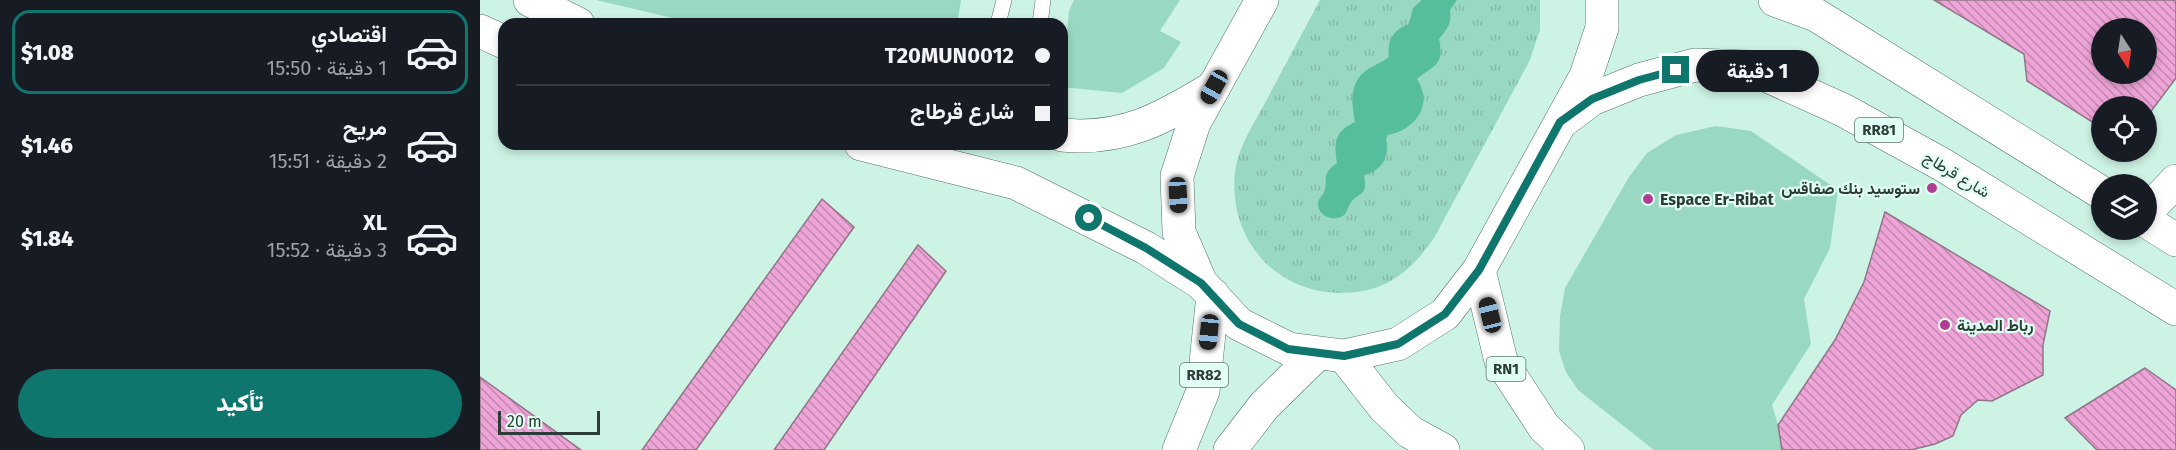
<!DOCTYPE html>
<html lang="ar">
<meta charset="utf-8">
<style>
body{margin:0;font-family:"Fira Sans",Vazirmatn,sans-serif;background:#20242c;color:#f1f3f6;direction:rtl;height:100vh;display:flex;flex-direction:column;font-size:22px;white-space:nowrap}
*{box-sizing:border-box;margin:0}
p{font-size:20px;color:#9ea1a6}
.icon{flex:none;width:33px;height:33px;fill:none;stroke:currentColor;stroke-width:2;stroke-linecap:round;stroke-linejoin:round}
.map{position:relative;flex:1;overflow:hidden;direction:ltr}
.details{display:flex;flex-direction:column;background:#171b24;width:480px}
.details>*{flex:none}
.top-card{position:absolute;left:18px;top:18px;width:570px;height:132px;border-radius:18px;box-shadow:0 3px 9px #0003;direction:rtl;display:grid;align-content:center;height:132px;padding:0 18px;background:#171b24}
.needle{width:39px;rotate:168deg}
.buttons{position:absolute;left:1611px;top:18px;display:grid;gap:12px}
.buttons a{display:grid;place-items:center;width:66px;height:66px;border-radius:50%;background:#171b24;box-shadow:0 3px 9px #0003;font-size:30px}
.scale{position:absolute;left:18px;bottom:15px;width:102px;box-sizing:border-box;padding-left:6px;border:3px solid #2d3c36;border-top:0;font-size:16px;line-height:21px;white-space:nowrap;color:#2d3c36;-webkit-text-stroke:4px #e0fef2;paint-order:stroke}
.end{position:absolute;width:27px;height:27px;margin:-14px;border:8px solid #0f766e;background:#fff;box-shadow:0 0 0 3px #fff}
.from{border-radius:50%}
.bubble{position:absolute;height:42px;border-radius:21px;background:#171b24;box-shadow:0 3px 9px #0003;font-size:20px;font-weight:800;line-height:42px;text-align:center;direction:rtl}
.car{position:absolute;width:18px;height:36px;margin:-18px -9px;border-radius:8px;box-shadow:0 0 4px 2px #0007;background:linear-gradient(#222 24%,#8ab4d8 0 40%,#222 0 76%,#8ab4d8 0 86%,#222 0)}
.top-card b{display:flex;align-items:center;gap:21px;height:57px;font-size:22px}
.top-card b+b{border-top:2px solid #363941}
.top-card i{width:15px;height:15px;background:#f1f3f6}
ul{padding:10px 0 0;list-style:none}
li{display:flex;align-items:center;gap:18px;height:84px;margin:0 12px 9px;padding:0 6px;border:3px solid transparent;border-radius:18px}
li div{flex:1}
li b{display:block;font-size:22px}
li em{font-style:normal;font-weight:800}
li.active{border-color:#0f766e}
li>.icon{width:54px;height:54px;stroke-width:1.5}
.primary-button{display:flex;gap:12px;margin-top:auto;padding:12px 18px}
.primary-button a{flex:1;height:69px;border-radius:36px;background:#0f766e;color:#fff;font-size:24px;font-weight:800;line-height:69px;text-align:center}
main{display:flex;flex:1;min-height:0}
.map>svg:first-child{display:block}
.grass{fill:url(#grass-tufts)}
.park{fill:#99d8c1}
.water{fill:#56bd9d}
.building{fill:url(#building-back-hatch);stroke:#917588;stroke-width:1.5;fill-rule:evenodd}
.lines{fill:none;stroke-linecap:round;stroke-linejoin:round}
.lane-casing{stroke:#527467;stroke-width:16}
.secondary-casing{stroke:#527467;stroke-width:34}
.primary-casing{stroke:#527467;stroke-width:34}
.lane{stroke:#fff;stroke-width:15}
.secondary{stroke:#fff;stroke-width:33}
.primary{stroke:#fff;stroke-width:33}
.route{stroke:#0f766e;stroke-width:8}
.poi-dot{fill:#b03c94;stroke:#e0fef2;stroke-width:2}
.labels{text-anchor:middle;stroke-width:4.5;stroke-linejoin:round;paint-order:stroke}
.shield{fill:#e0fef2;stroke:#63766e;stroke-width:1.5}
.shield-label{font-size:15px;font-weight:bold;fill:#2d3c36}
.street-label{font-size:16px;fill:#2d3c36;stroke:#e0fef2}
.poi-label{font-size:16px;font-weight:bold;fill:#2d3c36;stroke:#e0fef2;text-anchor:start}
</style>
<main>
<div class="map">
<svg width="1696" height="450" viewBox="0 0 1696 450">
<defs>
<pattern id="grass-tufts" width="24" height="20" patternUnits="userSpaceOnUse" patternTransform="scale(1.5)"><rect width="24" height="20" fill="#99d8c1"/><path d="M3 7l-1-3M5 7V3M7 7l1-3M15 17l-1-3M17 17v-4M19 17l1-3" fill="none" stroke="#84baa6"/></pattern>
<pattern id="building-back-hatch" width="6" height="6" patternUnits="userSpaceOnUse" patternTransform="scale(1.5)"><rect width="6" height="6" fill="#eea4d7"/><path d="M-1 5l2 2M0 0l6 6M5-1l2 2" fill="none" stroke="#c187af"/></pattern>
</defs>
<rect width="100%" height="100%" fill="#cdf3e4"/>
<path class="grass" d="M 840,0 L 1060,0 L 1060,30 L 1049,62 L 954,238 C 940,257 930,270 909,282 C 895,290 876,293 860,293 C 794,292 748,238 755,172 C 758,147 775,122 786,101 C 804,67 822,34 840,0 Z"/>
<path class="park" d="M 116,0 L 481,0 L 477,24 L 218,24 Z
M 594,0 L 700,0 L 680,31 L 701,42 L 684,68 L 642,93 L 582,87 L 589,11 Z
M 1236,126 L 1271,131 L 1358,190 L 1350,248 L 1324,299 L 1331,344 L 1292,405 L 1298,425 L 1302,450 L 1174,450 L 1098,390 L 1086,372 L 1079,351 L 1080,316 L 1085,288 L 1149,177 L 1167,153 L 1196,135 Z"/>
<path class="water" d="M 942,0 L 977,0 L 970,10 C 972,24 967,29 959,39 C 965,67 953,65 937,79 C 954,105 935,130 908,135 L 906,139 C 910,156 902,171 884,175 C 888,197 880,191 871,202 C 868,206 868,211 864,215 C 855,222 839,217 838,205 C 838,199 842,196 844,192 C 849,178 840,175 857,163 C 854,142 854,132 875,122 C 872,103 868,83 888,69 C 895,65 902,62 909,57 C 907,40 913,30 929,24 L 933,8 Z"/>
<path class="building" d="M 1454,0 L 1696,0 L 1696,78 L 1666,118 L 1666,106 L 1622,106 L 1622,123 L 1614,123 L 1547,81 L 1544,54 ZM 1622,28 L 1666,28 L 1666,74 L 1622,74 Z
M 342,199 L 374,227 L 216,450 L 162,450 Z
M 1405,212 L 1570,311 L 1563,345 L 1563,375 L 1512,401 L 1498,400 L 1481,415 L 1473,436 L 1455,444 L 1431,450 L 1302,450 L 1298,425 L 1355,340 L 1384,282 Z
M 438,245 L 466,271 L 344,450 L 294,450 Z
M 1665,368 L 1696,390 L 1696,450 L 1617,450 L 1585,418 Z
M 0,377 L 101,450 L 0,450 Z"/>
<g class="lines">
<defs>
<path id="lane" d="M 518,24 L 524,0
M 560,24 L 563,0"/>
<path id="secondary" d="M 50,0 L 98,24
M 0,31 L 24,42
M 582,135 C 643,141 684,118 734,87
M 381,144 L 536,183 L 666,248 L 721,283
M 1666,212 L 1696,181"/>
<path id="primary" d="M 782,0 L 714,123 L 697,176 L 699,232 L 721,283 L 759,324 L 809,349 L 864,356 L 918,344 L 965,314 L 999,270 L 1106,76 L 1122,28 L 1122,0
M 1295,0 L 1336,15 L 1622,193
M 1084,120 L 1112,99 L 1159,80 L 1215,65 L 1268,67 L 1363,110 L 1463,165 L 1696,309
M 1666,221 L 1696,240
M 999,270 L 1021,361 L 1064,427 L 1088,450
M 864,356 L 904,407 L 930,432 L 963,450
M 699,450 L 723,391 L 733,295
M 750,450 L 784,406 L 838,353"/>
</defs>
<use href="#lane" class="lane-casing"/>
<use href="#secondary" class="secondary-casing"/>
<use href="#primary" class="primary-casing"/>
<use href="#lane" class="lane"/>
<use href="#secondary" class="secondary"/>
<use href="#primary" class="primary"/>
</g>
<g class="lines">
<path class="route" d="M 609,218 L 666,248 L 721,283 L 759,324 L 808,349 L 864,356 L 918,344 L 965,314 L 999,270 L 1080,122 L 1112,99 L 1159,80 L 1196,70"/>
</g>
<g class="poi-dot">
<circle cx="1452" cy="188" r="6"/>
<circle cx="1168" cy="199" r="6"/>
<circle cx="1465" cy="325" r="6"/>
</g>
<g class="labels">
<g class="shield">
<rect x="1375" y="118" width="48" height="24" rx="4.5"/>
<rect x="1006.5" y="357" width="39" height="24" rx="4.5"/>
<rect x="700" y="363" width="48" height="24" rx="4.5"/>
</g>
<g class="shield-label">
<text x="1399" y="135">RR81</text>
<text x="1026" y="374">RN1</text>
<text x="724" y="380">RR82</text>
</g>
<g class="street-label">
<text transform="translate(1477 174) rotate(31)" y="6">شارع قرطاج</text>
</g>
<g class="poi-label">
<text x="1440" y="194" text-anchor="end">ستوسيد بنك صفاقس</text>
<text x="1180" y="205">Espace Er-Ribat</text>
<text x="1477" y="331">رباط المدينة</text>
</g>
</g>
</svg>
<div class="buttons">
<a><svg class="needle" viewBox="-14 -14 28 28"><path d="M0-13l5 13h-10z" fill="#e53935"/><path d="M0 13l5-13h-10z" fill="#9ea1a6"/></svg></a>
<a><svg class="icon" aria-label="locate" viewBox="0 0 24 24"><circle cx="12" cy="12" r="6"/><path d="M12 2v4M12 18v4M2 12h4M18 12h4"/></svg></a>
<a><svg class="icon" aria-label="layers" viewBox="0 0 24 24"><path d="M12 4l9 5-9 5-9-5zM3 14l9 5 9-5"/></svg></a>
</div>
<div class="scale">20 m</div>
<i class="end from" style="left:609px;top:218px"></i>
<i class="end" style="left:1196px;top:70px"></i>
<div class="bubble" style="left:1216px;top:50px;width:123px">1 دقيقة</div>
<i class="car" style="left:734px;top:87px;rotate:209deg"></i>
<i class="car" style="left:698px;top:195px;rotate:177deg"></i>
<i class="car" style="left:1010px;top:315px;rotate:346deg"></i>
<i class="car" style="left:729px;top:332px;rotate:186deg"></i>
<div class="top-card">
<b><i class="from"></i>T20MUN0012</b>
<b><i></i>شارع قرطاج</b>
</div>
</div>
<section class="details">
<ul>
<li class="active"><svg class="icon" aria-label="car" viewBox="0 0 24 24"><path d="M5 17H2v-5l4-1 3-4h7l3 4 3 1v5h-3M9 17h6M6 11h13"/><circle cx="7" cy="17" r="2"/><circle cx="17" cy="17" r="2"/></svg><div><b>اقتصادي</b><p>1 دقيقة · 15:50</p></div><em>$1.08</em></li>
<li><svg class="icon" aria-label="car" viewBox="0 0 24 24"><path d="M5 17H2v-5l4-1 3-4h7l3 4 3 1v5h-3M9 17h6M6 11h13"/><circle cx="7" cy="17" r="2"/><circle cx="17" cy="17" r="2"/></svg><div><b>مريح</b><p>2 دقيقة · 15:51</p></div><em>$1.46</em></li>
<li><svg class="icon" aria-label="car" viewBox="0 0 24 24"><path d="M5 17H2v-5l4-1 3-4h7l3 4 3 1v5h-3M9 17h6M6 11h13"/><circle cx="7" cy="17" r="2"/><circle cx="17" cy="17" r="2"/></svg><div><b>XL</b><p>3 دقيقة · 15:52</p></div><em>$1.84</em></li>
</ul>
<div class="primary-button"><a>تأكيد</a></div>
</section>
</main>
